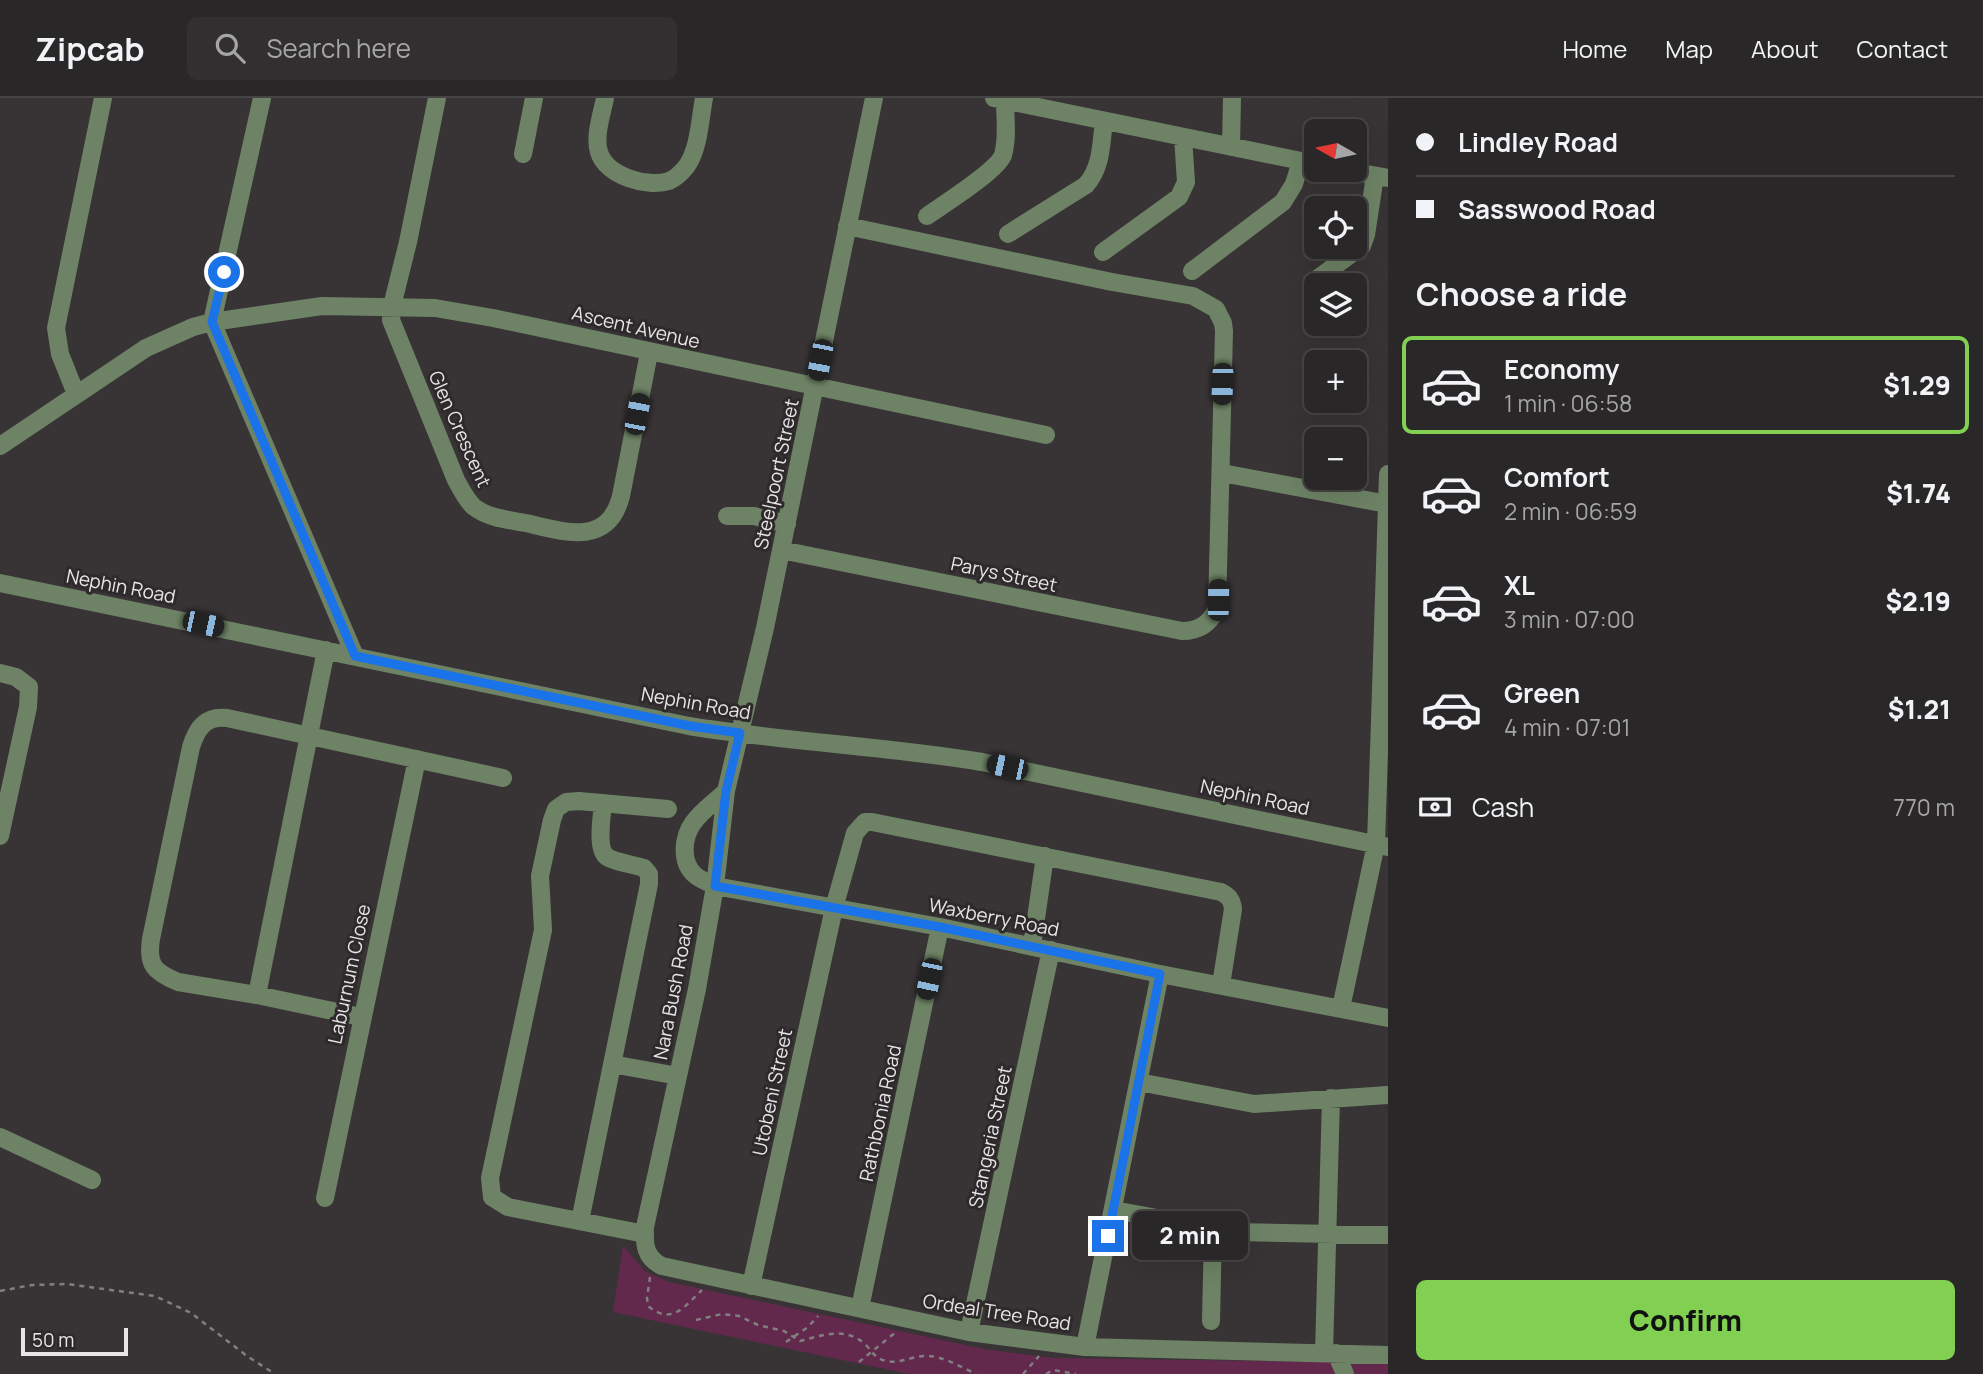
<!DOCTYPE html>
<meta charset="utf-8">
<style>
body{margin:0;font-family:Manrope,sans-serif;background:#322f30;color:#f1f3f6;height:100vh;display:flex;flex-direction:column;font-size:26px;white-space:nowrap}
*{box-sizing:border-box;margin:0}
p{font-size:23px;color:#a5a5a8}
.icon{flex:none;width:38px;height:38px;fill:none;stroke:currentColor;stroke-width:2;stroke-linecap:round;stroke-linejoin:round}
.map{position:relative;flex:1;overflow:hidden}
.details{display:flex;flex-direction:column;background:#2a2728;width:595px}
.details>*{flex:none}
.hud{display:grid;align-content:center;height:154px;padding:0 28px;background:#2a2728}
.needle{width:46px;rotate:279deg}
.fabs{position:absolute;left:1304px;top:21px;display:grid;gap:14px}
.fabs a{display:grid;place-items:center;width:63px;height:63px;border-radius:10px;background:#2a2728;box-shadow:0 7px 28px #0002,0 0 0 2px #464445;font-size:35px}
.scale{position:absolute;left:21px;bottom:18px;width:107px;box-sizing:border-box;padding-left:7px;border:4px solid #e7e5e6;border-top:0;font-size:19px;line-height:24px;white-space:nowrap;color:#e7e5e6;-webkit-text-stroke:5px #2e2a2c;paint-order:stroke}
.end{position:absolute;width:32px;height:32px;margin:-16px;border:9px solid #1a73e8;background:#fff;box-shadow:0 0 0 4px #fff}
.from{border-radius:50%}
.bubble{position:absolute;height:49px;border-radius:10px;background:#2a2728;box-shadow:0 7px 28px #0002,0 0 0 2px #464445;font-size:23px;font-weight:800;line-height:49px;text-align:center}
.car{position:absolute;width:21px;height:42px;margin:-21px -10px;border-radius:9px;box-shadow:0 0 5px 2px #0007;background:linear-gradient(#222 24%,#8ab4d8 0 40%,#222 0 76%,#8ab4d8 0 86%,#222 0)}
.hud b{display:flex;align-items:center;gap:24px;height:66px;font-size:26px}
.hud b+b{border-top:2px solid #464445}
.hud i{width:18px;height:18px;background:#f1f3f6}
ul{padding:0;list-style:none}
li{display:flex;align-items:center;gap:21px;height:98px;margin:0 14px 10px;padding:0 14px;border:4px solid transparent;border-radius:10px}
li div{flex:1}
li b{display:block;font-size:26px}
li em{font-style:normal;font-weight:800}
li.active{border-color:#81d051}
li>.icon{width:63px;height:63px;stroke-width:1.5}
h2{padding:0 28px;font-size:32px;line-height:84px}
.pay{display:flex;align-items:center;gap:18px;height:77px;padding:0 28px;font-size:26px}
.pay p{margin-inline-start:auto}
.primary-button{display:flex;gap:14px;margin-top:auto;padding:14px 28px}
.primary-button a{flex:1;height:80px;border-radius:10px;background:#81d051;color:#111;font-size:28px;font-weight:800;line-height:80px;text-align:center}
header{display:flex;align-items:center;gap:42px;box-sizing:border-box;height:98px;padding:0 35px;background:#2a2728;border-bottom:2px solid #464445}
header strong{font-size:33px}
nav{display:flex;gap:38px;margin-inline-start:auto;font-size:24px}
.search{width:490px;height:63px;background:#322f30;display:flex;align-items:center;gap:18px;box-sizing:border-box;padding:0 24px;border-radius:10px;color:#a5a5a8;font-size:26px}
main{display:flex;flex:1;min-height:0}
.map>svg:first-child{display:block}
.green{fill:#62294d}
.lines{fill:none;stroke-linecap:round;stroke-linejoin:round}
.path{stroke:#827f80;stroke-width:2.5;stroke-dasharray:5 5;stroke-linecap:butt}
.minor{stroke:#6e8365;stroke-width:18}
.route{stroke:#1a73e8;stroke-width:9}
.labels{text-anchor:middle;stroke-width:6;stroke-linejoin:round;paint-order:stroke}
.street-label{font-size:19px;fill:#e7e5e6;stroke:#2e2a2c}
</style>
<header>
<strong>Zipcab</strong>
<div class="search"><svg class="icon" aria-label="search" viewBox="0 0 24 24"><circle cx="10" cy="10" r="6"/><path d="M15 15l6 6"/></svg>Search here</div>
<nav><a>Home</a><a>Map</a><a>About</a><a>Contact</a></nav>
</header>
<main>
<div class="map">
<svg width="1388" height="1276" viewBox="0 0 1388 1276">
<rect width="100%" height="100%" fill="#383436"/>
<path class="green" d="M 623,1148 L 646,1174 L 669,1184 L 984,1251 L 1053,1260 L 1388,1265 L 1388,1276 L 909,1276 L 613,1214 Z"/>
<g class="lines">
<path class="path" d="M 650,1179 L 647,1200 L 648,1208 C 672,1228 685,1208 702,1192
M 0,1193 L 32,1187 L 67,1186 L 155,1198 L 191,1215 L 247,1258 L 275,1276
M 696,1222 L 722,1216 L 739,1218 L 758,1227 L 784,1233 L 800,1243 C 823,1237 846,1228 866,1247 C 873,1255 876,1261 887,1263 C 900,1266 912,1258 925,1258 C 941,1257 961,1269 976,1276
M 786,1244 L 808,1229 L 818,1218
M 859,1264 L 896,1234
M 1023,1276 L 1039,1258
M 1046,1276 L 1053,1272 L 1076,1276"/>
<path class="minor" d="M 437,0 L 408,144 L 392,208 L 391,222 L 456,382 C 461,391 466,402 474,409 C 488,420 509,422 526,425 C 564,434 608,449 621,398 L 649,255
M 605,0 C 602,16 594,38 599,54 C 606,78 647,90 669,83 C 676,80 682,74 686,69 C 699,52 700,21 704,0
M 874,0 L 765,530 L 726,693 L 715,788 L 697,891 L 645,1129 C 644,1146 645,1160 662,1168 L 969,1234 L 1085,1249 L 1388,1257
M 994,0 L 1316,66
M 1231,49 L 1232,0
M 523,56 L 534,0
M 1345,72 L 1388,80
M 927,118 C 944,106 997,73 1003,57 C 1008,40 1005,19 1005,2
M 1008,136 L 1086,87 C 1102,69 1101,45 1104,23
M 1103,154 L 1179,99 L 1186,84 L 1183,39
M 1192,173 L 1283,104 L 1294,86 L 1301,63
M 1317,181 L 1362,148 L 1366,137 L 1375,78
M 212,224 L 355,558
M 212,224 L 262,0
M 76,296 L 60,256 L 56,230 L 103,0
M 0,348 L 146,250 L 193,229 L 212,224 L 322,208 L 435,210 L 493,220 L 1046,337
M 1222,375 L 1387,406
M 727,418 L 754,418 L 787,426
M 781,452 L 1182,533 C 1199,533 1209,526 1217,511 L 1224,233 L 1223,225 L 1216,211 L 1193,198 L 1112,184 L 847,128
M 0,485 L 689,628 C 786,644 885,648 982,664 L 1388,749
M 0,575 L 16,579 L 29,589 L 28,609 L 0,738
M 726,693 C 716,703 701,713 693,725 C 683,739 680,764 695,777 C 700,782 709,784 715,788 L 940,829 L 1160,876 L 1388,920
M 1032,848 L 1045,758
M 257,897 L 326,552
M 1341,910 L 1376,746 L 1388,376
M 361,919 L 257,897 L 178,884 C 154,874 147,867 151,841 L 191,649 C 197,630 205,618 227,620 L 503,680
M 612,966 L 678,978
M 1139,984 L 1254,1006 L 1388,997
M 0,1039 L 92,1082
M 325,1100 L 417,661
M 1114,1112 L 1232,1134 L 1388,1137
M 580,1123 L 649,786 L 649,776 L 644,770 C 633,766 617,765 607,759 C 596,751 602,718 603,705
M 645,1136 L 508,1109 L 492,1099 L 490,1080 L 543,832 L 540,778 L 552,722 L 556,711 L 566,704 L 579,703 L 668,711
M 751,1188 L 834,810 L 855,735 L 865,724 L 872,724 L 1221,794 C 1229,798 1232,802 1233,811 L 1221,887
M 860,1210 L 940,829
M 1211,1223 L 1213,1132
M 969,1234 L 1051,852
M 1085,1249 L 1160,876
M 1324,1255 L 1331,1000
M 1336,1255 L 1345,1276"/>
</g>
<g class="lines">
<path class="route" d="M 224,174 L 212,224 L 355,558 L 690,628 L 740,635 L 726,693 L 715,788 L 940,829 L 1160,876 L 1108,1138"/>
</g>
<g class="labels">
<g class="street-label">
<text transform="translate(636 229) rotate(13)" y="7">Ascent Avenue</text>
<text transform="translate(460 331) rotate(66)" y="7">Glen Crescent</text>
<text transform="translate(776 376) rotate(-78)" y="7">Steelpoort Street</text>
<text transform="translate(1004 476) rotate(12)" y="7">Parys Street</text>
<text transform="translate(121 488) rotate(11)" y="7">Nephin Road</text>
<text transform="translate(696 605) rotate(10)" y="7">Nephin Road</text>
<text transform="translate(1255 699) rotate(12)" y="7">Nephin Road</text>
<text transform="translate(994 819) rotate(11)" y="7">Waxberry Road</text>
<text transform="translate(349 876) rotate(-78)" y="7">Laburnum Close</text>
<text transform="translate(673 894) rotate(-79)" y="7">Nara Bush Road</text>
<text transform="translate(772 994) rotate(-78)" y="7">Utobeni Street</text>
<text transform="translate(880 1015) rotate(-78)" y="7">Rathbonia Road</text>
<text transform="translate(990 1039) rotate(-78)" y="7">Stangeria Street</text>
<text transform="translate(997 1214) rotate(9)" y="7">Ordeal Tree Road</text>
</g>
</g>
</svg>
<div class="fabs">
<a><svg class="needle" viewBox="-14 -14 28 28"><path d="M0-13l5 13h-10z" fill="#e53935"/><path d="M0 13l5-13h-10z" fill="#a5a5a8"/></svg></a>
<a><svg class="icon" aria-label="locate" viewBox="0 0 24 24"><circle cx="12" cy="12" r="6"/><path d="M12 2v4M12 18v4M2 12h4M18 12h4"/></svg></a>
<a><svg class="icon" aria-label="layers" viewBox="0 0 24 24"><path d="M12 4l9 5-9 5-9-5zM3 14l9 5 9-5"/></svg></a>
<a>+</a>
<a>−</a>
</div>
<div class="scale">50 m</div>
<i class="end from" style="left:224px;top:174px"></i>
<i class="end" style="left:1108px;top:1138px"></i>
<div class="bubble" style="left:1132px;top:1113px;width:116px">2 min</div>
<i class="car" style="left:820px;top:262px;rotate:191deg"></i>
<i class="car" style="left:1222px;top:286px;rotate:182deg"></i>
<i class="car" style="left:637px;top:316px;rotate:11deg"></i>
<i class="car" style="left:1218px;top:502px;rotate:1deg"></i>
<i class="car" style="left:203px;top:526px;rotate:102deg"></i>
<i class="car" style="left:1007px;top:669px;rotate:282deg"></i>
<i class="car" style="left:929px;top:881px;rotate:192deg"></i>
</div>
<section class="details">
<div class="hud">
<b><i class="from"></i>Lindley Road</b>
<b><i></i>Sasswood Road</b>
</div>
<h2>Choose a ride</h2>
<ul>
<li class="active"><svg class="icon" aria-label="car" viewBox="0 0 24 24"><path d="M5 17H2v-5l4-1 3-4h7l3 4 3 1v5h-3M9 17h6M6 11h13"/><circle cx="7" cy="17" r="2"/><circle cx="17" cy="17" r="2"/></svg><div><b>Economy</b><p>1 min · 06:58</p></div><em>$1.29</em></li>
<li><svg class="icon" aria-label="car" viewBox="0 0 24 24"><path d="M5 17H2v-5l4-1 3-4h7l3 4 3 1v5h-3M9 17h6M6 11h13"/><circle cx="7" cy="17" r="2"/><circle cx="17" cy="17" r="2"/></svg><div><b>Comfort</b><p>2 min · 06:59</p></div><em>$1.74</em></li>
<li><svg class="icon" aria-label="car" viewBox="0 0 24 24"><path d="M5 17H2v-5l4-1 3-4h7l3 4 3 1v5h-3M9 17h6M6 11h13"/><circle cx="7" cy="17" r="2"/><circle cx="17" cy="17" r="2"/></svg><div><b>XL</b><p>3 min · 07:00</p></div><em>$2.19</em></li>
<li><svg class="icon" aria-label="car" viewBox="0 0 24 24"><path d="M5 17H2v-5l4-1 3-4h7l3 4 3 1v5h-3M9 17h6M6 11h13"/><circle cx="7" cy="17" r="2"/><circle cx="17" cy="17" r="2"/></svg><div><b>Green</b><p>4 min · 07:01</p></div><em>$1.21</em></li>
</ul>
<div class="pay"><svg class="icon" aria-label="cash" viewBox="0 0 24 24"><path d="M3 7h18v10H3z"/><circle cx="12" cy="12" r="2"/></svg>Cash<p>770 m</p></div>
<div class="primary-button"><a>Confirm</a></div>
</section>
</main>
